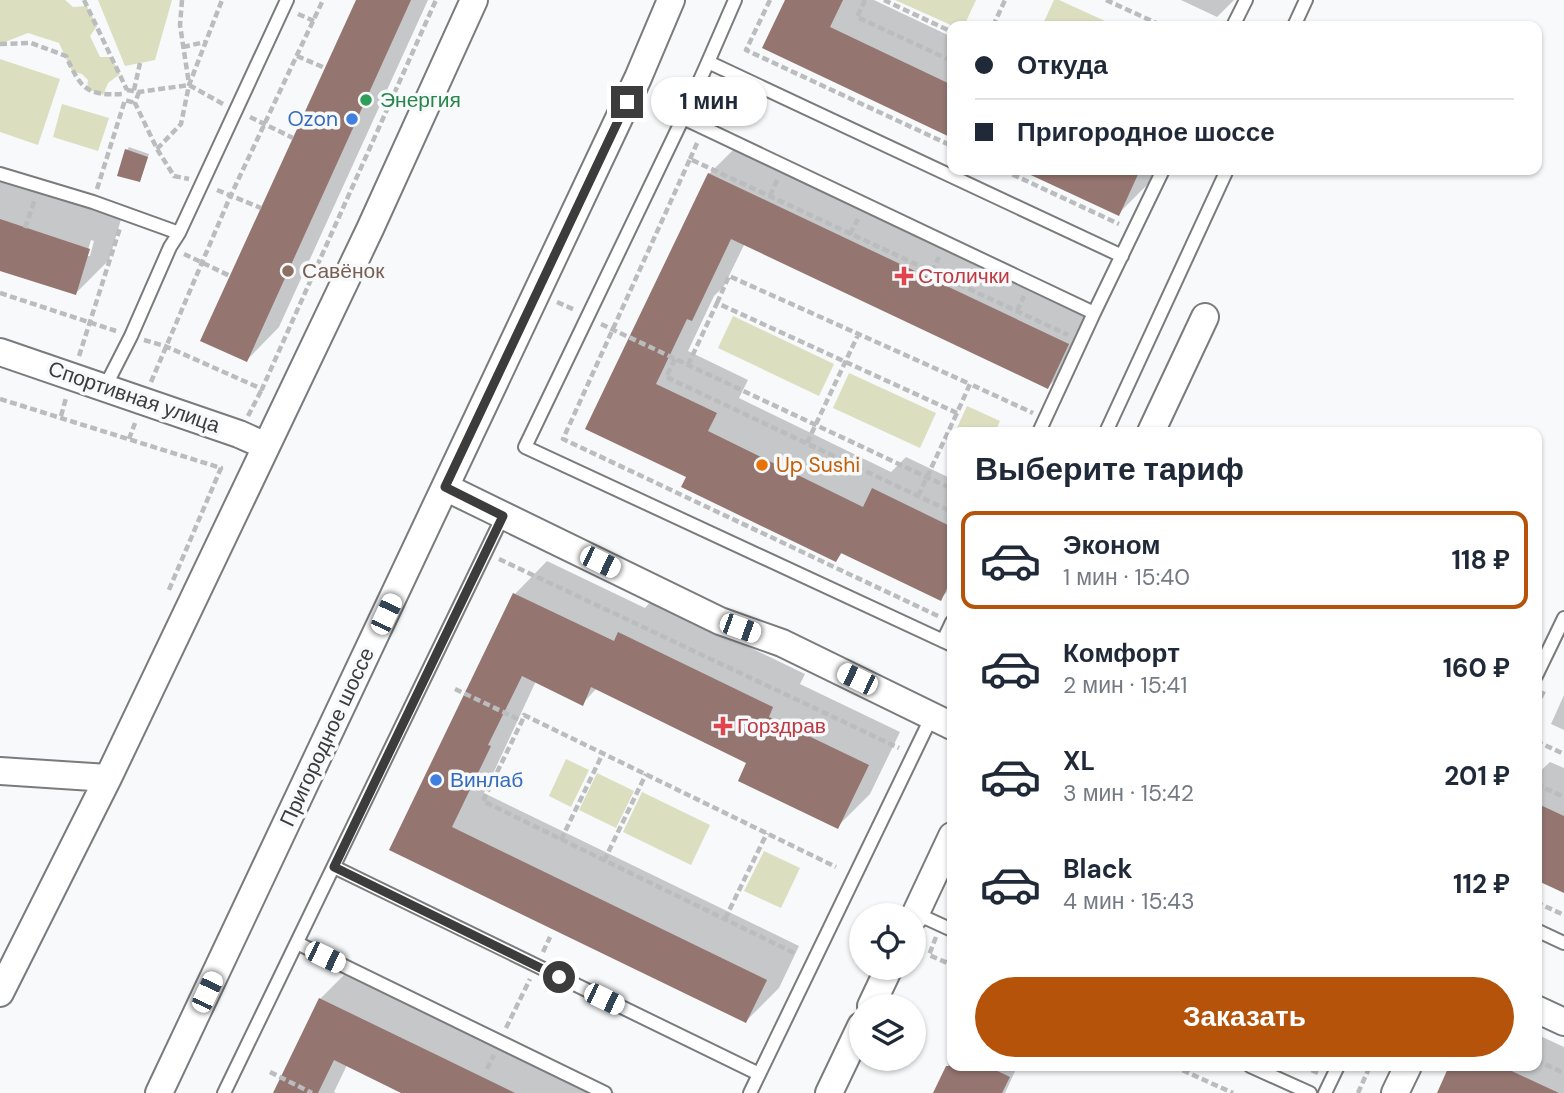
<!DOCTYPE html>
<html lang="ru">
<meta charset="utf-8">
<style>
body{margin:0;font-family:"DM Sans",sans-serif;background:#f6f6f7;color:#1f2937;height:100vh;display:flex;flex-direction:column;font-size:26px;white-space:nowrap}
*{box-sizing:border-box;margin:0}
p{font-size:23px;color:#747a83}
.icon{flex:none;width:38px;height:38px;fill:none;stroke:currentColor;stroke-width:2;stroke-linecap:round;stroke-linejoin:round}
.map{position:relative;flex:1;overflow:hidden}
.sheet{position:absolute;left:947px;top:427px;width:595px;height:644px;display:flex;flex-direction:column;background:#fff;border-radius:14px;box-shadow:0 2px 5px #0004}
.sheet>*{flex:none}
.banner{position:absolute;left:947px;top:21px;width:595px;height:154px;border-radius:14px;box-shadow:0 2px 5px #0004;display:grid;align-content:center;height:154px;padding:0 28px;background:#fff}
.buttons{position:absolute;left:849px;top:903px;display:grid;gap:14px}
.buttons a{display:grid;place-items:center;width:77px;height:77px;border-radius:50%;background:#fff;box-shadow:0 2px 5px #0004;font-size:35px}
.end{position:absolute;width:32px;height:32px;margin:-16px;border:9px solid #3c3c3d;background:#fff;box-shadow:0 0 0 4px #fff}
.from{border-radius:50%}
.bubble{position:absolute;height:49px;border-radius:24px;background:#fff;box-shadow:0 2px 5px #0004;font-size:23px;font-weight:700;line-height:49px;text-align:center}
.car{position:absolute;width:21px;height:42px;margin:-21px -10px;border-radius:9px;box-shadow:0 0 5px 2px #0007;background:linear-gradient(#fff 24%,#345 0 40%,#fff 0 76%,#345 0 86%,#fff 0)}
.banner b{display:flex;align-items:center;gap:24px;height:66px;font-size:26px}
.banner b+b{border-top:2px solid #e0e1e3}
.banner i{width:18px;height:18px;background:#1f2937}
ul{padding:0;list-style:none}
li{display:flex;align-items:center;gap:21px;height:98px;margin:0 14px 10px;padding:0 14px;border:4px solid transparent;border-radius:14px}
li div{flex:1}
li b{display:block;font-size:26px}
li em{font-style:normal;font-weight:700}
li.active{border-color:#b45309}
li>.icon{width:63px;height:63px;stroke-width:1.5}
h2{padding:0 28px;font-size:32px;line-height:84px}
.action{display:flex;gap:14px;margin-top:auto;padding:14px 28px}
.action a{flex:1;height:80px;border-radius:42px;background:#b45309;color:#fff;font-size:28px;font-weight:700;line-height:80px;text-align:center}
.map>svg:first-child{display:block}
.green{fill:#dcdec0}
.shadow{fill:#0003;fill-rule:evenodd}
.building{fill:#947570}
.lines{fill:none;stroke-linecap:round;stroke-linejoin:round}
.lane-casing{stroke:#7a7b7c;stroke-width:16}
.street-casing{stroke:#7a7b7c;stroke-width:30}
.path{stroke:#bbbcbd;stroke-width:4.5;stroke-dasharray:7 3.5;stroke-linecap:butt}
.lane{stroke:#fff;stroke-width:12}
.street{stroke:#fff;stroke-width:26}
.route{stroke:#3c3c3d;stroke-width:9}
.leisure-dot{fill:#2e9e5b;stroke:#f7f9fa;stroke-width:2.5}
.shop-dot{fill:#3f7fe0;stroke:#f7f9fa;stroke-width:2.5}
.education-dot{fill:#8d6e63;stroke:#f7f9fa;stroke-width:2.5}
.health-dot{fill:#e0444e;stroke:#f7f9fa;stroke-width:2.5}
.food-dot{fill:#e8710a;stroke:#f7f9fa;stroke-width:2.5}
.labels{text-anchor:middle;stroke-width:7;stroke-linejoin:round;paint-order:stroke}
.leisure-label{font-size:21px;fill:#27864d;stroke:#f7f9fa;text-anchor:start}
.shop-label{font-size:21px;fill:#366cbe;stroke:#f7f9fa;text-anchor:end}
.education-label{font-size:21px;fill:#785e54;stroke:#f7f9fa;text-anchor:start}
.health-label{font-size:21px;fill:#be3a42;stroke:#f7f9fa;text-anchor:start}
.street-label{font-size:21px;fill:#3c3c3d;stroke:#f7f9fa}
.food-label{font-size:21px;fill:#c56008;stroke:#f7f9fa;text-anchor:start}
</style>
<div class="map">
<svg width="1564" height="1093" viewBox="0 0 1564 1093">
<rect width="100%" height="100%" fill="#f7f9fa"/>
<path class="green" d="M 0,0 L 65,0 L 73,7 L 87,6 L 97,26 L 90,36 L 100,57 L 111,57 L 120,74 L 108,83 L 103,95 L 87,89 L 88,80 L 82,74 L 72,71 L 59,43 L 28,33 L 0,44 Z
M 98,0 L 172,0 L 155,60 L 125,66 Z
M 895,0 L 976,0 L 964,26 L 953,26 Z
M 1054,0 L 1059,0 L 1116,26 L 1042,26 Z
M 0,59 L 60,79 L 38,145 L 0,132 Z
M 62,104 L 109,118 L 98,151 L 53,137 Z
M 733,316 L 834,364 L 819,396 L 718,348 Z
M 849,373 L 936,413 L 920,448 L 833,408 Z
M 967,406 L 1000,421 L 995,432 L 955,432 Z
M 566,759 L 589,770 L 571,807 L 549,796 Z
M 597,773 L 634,791 L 616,828 L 579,810 Z
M 642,792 L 710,825 L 691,865 L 623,832 Z
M 764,851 L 800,868 L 781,908 L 744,891 Z"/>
<path class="shadow" d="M 358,0 L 428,0 L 279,327 L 247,360 Z
M 787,0 L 874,0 L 952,37 L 952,136 Z
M 1181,0 L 1234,0 L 1217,17 Z
M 742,141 L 1101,311 L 1081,354 L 1048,387 L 745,243 L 724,286 L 714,296 L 688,351 L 748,380 L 739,398 L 891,472 L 906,457 L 952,479 L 952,587 L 940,599 L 843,552 L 836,560 L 688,477 L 587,428 L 709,174 Z
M 129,147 L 149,154 L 140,180 L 127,150 Z
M 1024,170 L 1157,170 L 1151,181 L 1118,214 Z
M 0,176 L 122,216 L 109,260 L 76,293 L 0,269 ZM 91,240 L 94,241 L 90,256 L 86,256 Z
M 547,561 L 645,608 L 652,600 L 805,674 L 800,684 L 900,732 L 870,794 L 837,827 L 748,762 L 597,688 L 582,704 L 536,681 L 484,793 L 799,946 L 779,988 L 746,1021 L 391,849 L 515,594 Z
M 1564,695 L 1564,730 L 1551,724 Z
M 1550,762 L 1564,768 L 1564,891 L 1536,878 L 1536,775 Z
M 353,966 L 615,1093 L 405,1093 L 347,1065 L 334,1092 L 336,1093 L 275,1093 L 320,999 Z
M 1536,1034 L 1564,1047 L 1564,1093 L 1439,1093 L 1451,1066 L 1536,1066 Z
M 952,1057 L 952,1066 L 1017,1067 L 1005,1093 L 935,1093 Z"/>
<path class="building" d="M 356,0 L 411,0 L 247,362 L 200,341 Z
M 785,0 L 843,0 L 830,27 L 952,85 L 952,138 L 762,48 Z
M 125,149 L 148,157 L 140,182 L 117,176 Z
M 1020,170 L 1140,170 L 1119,216 Z
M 708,173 L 1069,344 L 1048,389 L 731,239 L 692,321 L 687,319 L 656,384 L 717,413 L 708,431 L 863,507 L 872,488 L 952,527 L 952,578 L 941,601 L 841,553 L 836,562 L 681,487 L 686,477 L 585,429 Z
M 0,219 L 90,249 L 76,295 L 0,271 Z
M 513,593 L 614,641 L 618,632 L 773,707 L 769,717 L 869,765 L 838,829 L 738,781 L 746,763 L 591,687 L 583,706 L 522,676 L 488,745 L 491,746 L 452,827 L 767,980 L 746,1023 L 389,850 Z
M 1536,803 L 1564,816 L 1564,893 L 1536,880 Z
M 319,998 L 439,1056 L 515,1093 L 401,1093 L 334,1060 L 318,1093 L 273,1093 Z
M 946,1066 L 987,1066 L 1010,1077 L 1002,1093 L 933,1093 Z
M 1449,1066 L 1501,1066 L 1559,1093 L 1437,1093 Z"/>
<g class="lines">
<defs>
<path id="lane" d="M 735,0 L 708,62 L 1122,256
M 1233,26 L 1246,0
M 1294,26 L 1306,0
M 683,118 L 708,62
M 0,174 L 93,202 L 179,233
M 1094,313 L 1163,170
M 105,387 L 131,336 L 170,247 L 179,233 L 287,0
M 1106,432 L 1227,170
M 943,641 L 952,622
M 952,645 L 525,447 L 683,118 L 1094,313 L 1039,432
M 1536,676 L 1564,618
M 334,867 L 759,1074
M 915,913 L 952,930
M 1536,930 L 1564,943
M 297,943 L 605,1093
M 1250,1066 L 1310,1093
M 224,1093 L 503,516
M 750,1093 L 932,716
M 1325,1093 L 1338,1066"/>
<path id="street" d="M 0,352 L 239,434 L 266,446
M 1151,432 L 1205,317
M 445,487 L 720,621 L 782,643 L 952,726
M 0,771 L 108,778
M 914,917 L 952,836
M 0,993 L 108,778 L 370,229 L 474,0
M 871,1006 L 889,968
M 1536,1009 L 1564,1022
M 159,1093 L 638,78 L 671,0
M 829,1093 L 861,1026
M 1395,1093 L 1408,1066"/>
</defs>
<use href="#lane" class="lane-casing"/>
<use href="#street" class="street-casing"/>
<path class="path" d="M 84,0 L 127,90
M 182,0 L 180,25 L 189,84
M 770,0 L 746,50 L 952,146
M 865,0 L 857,17 L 952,61
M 884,0 L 952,32
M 1106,0 L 1163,26
M 298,14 L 314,21
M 993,26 L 1005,0
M 0,44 L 31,43 L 66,56 C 81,89 86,96 124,94
M 183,47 L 205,42
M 297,56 L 325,68
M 127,90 L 139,92 L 189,85 L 223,104
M 134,90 L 140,63
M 139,92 L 135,103 L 157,149 L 174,176 L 189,179
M 712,115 L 725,88
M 250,117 L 293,138
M 157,149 L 181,124 L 189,85 L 222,0
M 690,159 L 698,141
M 1003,170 L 1119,224
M 97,189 L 125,100 L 135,103
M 217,190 L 261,208
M 770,196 L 778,178
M 25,228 L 35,199
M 850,234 L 858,219
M 184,254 L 230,276
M 932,272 L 939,257
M 0,293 L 116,331
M 557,302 L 575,310
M 717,303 L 729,276 L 970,384
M 1017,311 L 1024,296
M 601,324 L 952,489
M 144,340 L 165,346 L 262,389 L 436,0
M 79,356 L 120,228
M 675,359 L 666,377 L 952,512
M 688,365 L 717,303 L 957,413 L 970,384 L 1033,413
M 151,382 L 230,197 L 323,0
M 0,399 L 221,468 L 168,592
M 61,416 L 66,398
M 248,416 L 262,389
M 129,439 L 135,423
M 807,443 L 858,335
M 918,496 L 957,413
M 499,559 L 899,748
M 938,616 L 563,439 L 690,159 L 1068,335
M 455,689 L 522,721
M 1536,707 L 1545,689
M 1536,741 L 1564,754
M 1536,784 L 1564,797
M 561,840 L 603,753
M 604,861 L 646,774
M 1536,902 L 1564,915
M 725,919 L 767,833
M 936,937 L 929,955 L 952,965
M 543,952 L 550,937
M 794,953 L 483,801 L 522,721 L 524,715 L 836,867
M 506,1028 L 530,979
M 1536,1060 L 1564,1073
M 1173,1066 L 1233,1093
M 1302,1066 L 1318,1073
M 487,1069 L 494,1055
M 270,1072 L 312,1093
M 1358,1093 L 1370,1066"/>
<use href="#lane" class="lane"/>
<use href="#street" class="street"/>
</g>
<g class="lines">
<path class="route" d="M 559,977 L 334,867 L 503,516 L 445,487 L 627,102"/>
</g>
<circle class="leisure-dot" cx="366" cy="100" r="7"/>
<g class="shop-dot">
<circle cx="352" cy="119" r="7"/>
<circle cx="436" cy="780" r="7"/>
</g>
<circle class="education-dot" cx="288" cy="271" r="7"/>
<g class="health-dot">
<path d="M900.5 265.5h7v7h7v7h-7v7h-7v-7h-7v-7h7z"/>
<path d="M719.5 715.5h7v7h7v7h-7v7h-7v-7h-7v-7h7z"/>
</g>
<circle class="food-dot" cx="762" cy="465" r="7"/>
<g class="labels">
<g class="leisure-label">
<text x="380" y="107">Энергия</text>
</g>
<g class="shop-label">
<text x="338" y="126">Ozon</text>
<text x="450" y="787" text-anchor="start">Винлаб</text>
</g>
<g class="education-label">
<text x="302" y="278">Савёнок</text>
</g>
<g class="health-label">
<text x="918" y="283">Столички</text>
<text x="737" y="733">Горздрав</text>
</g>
<g class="street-label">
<text transform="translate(134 397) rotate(19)" y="7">Спортивная улица</text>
<text transform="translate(327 737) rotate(-65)" y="7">Пригородное шоссе</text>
</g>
<g class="food-label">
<text x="776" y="472">Up Sushi</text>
</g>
</g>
</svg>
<div class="buttons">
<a><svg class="icon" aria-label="locate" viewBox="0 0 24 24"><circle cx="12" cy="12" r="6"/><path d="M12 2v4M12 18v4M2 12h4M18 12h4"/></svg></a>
<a><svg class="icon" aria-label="layers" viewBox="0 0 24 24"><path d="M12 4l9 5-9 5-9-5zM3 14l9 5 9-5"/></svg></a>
</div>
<i class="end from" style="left:559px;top:977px"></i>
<i class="end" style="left:627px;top:102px"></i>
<div class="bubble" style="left:651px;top:77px;width:116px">1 мин</div>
<i class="car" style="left:600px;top:562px;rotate:116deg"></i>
<i class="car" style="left:386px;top:614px;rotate:25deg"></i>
<i class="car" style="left:740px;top:628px;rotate:110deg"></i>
<i class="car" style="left:857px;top:679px;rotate:296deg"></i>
<i class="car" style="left:325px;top:957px;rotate:116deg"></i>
<i class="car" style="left:207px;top:992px;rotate:25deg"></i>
<i class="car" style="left:604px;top:999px;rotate:116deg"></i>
<div class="banner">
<b><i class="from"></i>Откуда</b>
<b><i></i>Пригородное шоссе</b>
</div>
<section class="sheet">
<h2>Выберите тариф</h2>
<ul>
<li class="active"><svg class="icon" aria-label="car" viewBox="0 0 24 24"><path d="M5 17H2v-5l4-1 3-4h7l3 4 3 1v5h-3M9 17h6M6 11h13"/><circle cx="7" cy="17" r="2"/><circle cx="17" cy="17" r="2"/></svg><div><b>Эконом</b><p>1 мин · 15:40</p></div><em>118 ₽</em></li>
<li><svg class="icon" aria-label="car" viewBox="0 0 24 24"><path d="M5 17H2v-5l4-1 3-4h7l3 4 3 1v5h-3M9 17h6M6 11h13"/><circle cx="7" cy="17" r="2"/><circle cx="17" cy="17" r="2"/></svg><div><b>Комфорт</b><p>2 мин · 15:41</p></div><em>160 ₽</em></li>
<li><svg class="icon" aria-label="car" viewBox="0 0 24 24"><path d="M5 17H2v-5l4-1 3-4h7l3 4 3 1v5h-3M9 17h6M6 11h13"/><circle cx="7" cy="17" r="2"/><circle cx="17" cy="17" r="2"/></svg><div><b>XL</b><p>3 мин · 15:42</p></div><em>201 ₽</em></li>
<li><svg class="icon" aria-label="car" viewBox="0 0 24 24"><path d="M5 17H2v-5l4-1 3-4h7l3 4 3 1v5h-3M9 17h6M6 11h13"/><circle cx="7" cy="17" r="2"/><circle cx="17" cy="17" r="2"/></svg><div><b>Black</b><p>4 мин · 15:43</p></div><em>112 ₽</em></li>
</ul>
<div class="action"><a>Заказать</a></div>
</section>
</div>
